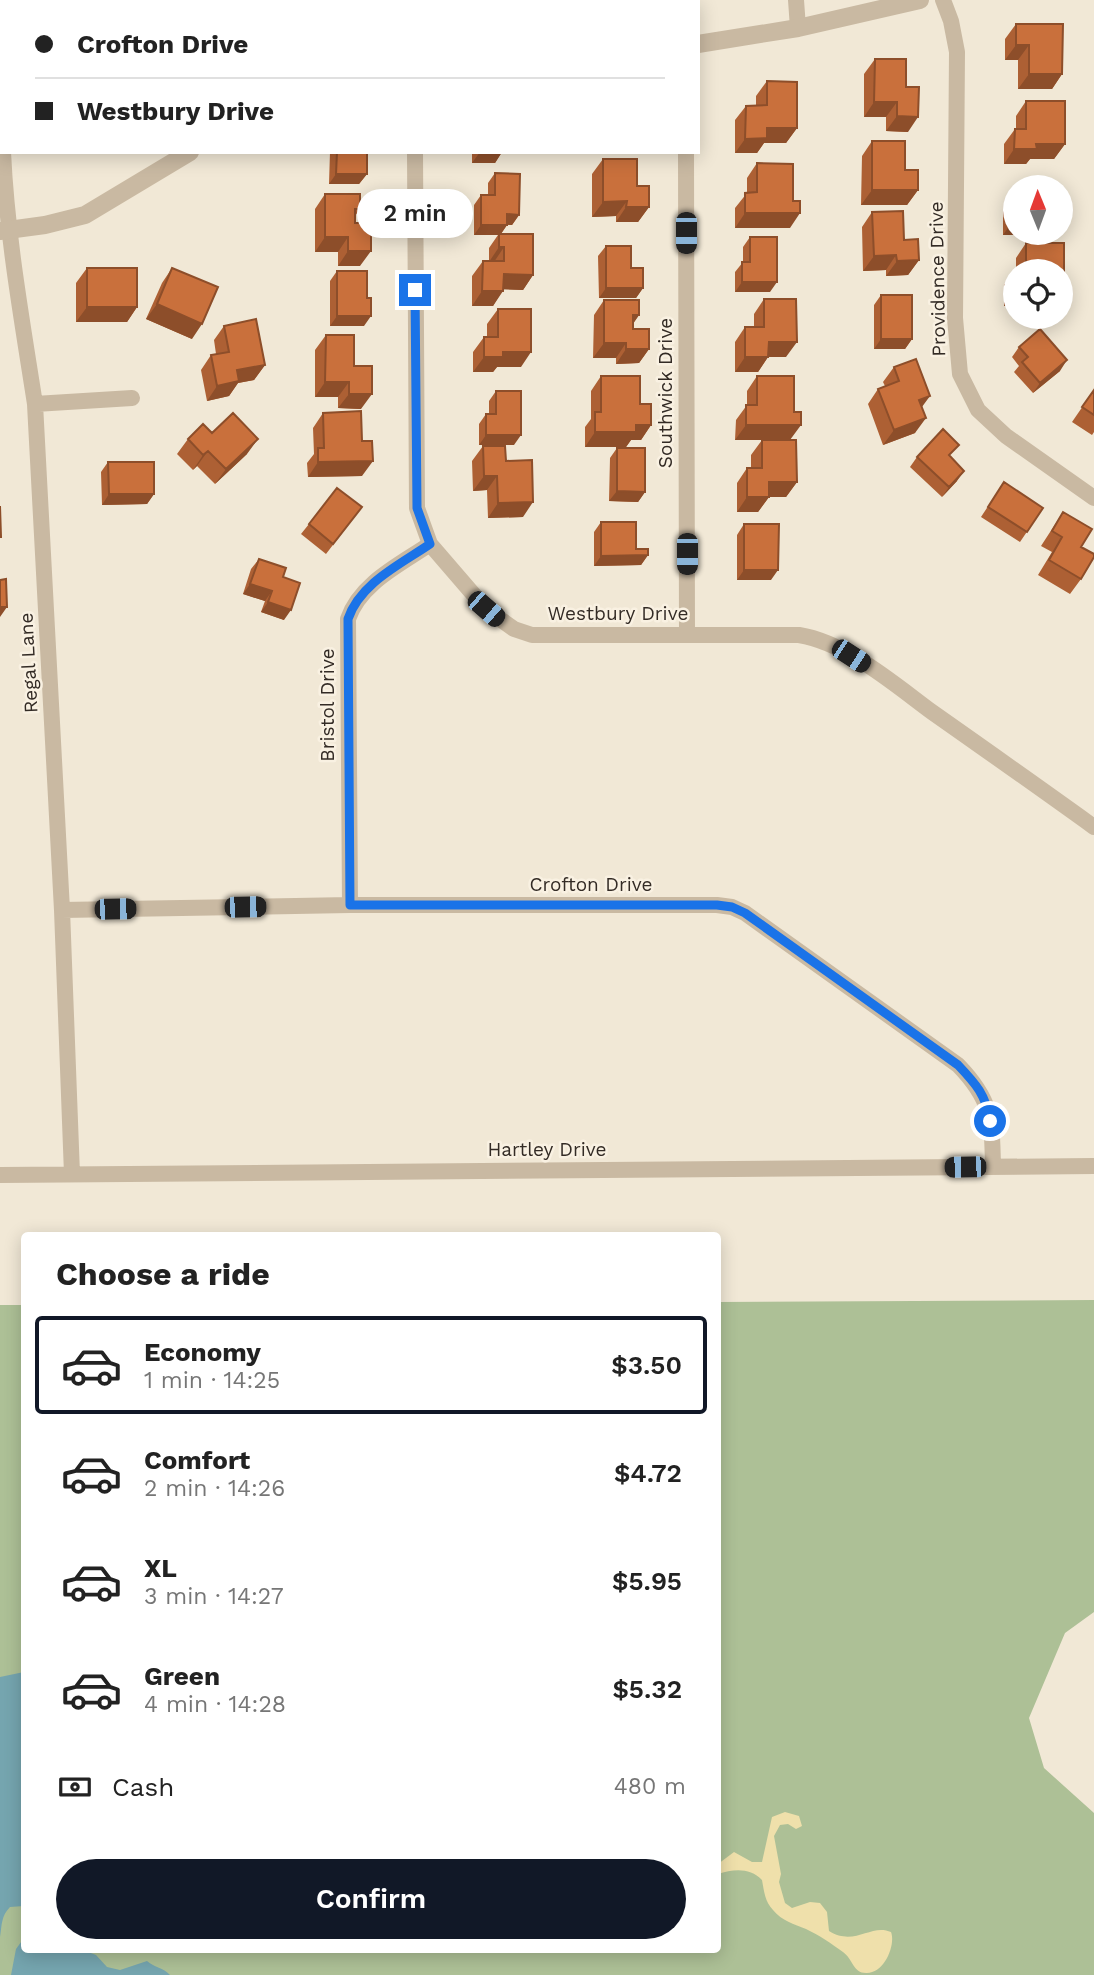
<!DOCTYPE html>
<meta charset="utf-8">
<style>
body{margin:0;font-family:"Work Sans",sans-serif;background:#f2f2f2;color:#222;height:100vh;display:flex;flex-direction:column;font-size:26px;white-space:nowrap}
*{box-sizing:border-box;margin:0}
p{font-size:23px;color:#767676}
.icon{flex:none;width:38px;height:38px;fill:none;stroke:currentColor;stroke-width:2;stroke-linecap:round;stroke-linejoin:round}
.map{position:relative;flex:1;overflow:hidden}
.panel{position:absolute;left:21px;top:1232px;width:700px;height:721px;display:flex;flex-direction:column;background:#fff;border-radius:7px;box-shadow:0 4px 18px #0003}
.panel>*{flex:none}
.hud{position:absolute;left:0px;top:0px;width:700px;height:154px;box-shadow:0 4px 18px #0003;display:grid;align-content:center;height:154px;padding:0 35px;background:#fff}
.needle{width:46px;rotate:359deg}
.controls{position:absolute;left:1003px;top:175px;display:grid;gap:14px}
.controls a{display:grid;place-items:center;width:70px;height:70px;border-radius:50%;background:#fff;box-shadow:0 4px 18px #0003;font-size:35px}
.end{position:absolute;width:32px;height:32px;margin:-16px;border:9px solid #1a73e8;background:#fff;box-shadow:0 0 0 4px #fff}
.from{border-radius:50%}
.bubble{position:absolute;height:49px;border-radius:24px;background:#fff;box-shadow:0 4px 18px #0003;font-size:23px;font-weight:600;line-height:49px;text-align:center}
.car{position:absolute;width:21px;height:42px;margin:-21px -10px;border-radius:9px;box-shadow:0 0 5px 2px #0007;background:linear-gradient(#222 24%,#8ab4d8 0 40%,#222 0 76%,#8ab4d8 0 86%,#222 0)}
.hud b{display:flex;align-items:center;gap:24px;height:66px;font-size:26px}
.hud b+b{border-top:2px solid #e0e0e0}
.hud i{width:18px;height:18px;background:#222}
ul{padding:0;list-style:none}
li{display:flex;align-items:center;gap:21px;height:98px;margin:0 14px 10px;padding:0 21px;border:4px solid transparent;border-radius:7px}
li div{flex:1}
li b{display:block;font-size:26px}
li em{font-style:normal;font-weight:600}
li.current{border-color:#111827}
li>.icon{width:63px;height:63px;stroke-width:1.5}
h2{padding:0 35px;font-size:32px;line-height:84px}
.pay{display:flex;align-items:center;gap:18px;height:77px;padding:0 35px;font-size:26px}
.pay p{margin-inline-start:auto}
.primary-button{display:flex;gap:14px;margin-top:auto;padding:14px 35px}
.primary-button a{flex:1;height:80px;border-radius:42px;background:#111827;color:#fff;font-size:28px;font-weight:600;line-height:80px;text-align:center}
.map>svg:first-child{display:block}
.green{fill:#adc096}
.sand{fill:#efe0ab}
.water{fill:#75a5af}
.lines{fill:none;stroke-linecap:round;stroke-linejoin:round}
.minor{stroke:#c9b9a2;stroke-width:16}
.tertiary{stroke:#c9b9a2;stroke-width:18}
.wall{fill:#ad6034}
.shaded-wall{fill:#8d4e2a}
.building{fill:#c9703c;stroke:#8d4e2a;stroke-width:2}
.route{stroke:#1a73e8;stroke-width:9}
.labels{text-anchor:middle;stroke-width:5;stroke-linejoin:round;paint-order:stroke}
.street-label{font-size:19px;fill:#332b25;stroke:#f9f1e2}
</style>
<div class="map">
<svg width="1094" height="1975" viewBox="0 0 1094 1975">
<rect width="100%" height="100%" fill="#f1e8d6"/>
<path class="green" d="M 1094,1300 L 1094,1612 L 1065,1633 L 1029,1718 L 1044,1768 L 1094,1813 L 1094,1975 L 0,1975 L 0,1305 L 24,1305 L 24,1950 L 718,1950 L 718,1302 Z"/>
<path class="sand" d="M 785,1812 L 799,1816 L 802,1826 L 796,1829 L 788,1824 L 780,1825 L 774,1836 L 781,1874 L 779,1882 L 785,1903 L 792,1908 L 810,1902 L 820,1903 L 827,1912 L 829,1931 C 855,1947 871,1923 891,1932 C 896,1945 884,1974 866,1973 C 853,1973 853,1959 843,1952 C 832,1944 819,1935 806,1929 C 794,1924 782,1921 773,1910 C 765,1902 764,1891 762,1880 C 750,1867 733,1869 718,1874 L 718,1864 L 734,1852 L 752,1862 L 762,1862 L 772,1817 Z"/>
<path class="water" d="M 24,1672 L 24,1906 L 10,1907 C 1,1916 2,1925 0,1937 L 0,1677 Z
M 24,1938 L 24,1950 L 83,1950 L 96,1955 L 107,1967 L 120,1970 L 147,1961 C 155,1968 163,1967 170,1975 L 11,1975 L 16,1949 Z"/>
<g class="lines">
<path class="minor" d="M 254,0 L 254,2
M 526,0 L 526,2
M 796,0 L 798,28
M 943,0 L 951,21 L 957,52 L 955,318 L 960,374 L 978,410 L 1006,436 L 1094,498
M 0,94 L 2,129
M 3,152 C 7,237 22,320 35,404 L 62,910 L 72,1174
M 415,152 L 417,508 L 430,544 L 486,609 L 514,629 L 532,635 L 799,635 C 847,643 894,684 932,712 C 986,750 1040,788 1094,827
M 686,152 L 687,634
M 35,404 L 132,398
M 350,905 L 348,619 C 360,583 401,564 430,544
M 62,910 L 350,905 L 717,905 L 732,907 L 745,913 L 958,1065 C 992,1100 992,1119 993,1167
M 0,1175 L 1094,1166"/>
<path class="tertiary" d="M 698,44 L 798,28 L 920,0
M 0,231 L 45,225 L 85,215 L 190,152"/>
</g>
<path class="wall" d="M 308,0 L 360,0 L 358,2 L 308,2 Z
M 1016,24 L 1062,74 L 1052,89 L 1018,89 L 1018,60 L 1005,60 L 1005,39 Z
M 875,59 L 906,87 L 908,132 L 886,131 L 886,117 L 864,117 L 864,74 Z
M 767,81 L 797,128 L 786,143 L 764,143 L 757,153 L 735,153 L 735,120 L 746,106 L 756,105 L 756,96 Z
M 1026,101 L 1065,144 L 1054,159 L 1030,159 L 1026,164 L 1004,164 L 1004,144 L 1015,129 L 1016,129 L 1016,116 Z
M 872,141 L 905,170 L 918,190 L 907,205 L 861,205 L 862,156 Z
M 330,152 L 367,152 L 367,174 L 359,184 L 329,184 Z
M 472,152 L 502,152 L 495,163 L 472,163 Z
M 603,159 L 637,186 L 649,207 L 638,222 L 616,222 L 616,216 L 592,217 L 592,174 Z
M 757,163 L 790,228 L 735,228 L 735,208 L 747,193 L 747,178 Z
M 495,173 L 519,215 L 512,225 L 507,225 L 501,234 L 533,275 L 523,290 L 503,289 L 493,306 L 472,306 L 472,276 L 483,261 L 489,261 L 489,248 L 498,235 L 474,235 L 474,205 L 481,195 L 488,195 L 488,183 Z
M 325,194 L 360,209 L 355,216 L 355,223 L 360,266 L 338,266 L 338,252 L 315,252 L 315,209 Z
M 1010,202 L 1046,235 L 1003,235 L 1003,212 Z
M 872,212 L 904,240 L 919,260 L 908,275 L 886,276 L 886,270 L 863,271 L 862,227 Z
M 750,237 L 770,292 L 735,292 L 735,272 L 743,262 L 743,247 Z
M 1026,243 L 1060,285 L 1015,306 L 1004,306 L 1004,285 L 1016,270 L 1016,258 Z
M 606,246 L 631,268 L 643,288 L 636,298 L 599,298 L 598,256 Z
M 87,268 L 137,307 L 127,322 L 76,322 L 76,283 Z
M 172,268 L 192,339 L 146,319 L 162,283 Z
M 337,271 L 364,326 L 330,326 L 330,281 Z
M 881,295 L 912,339 L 905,349 L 874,349 L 874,305 Z
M 764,299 L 786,357 L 768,357 L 758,372 L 735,372 L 735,342 L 745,327 L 754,327 L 754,314 Z
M 604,300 L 639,315 L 633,323 L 633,329 L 649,349 L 639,363 L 616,364 L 616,358 L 593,358 L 594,315 Z
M 498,309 L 521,367 L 497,367 L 493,372 L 473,372 L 473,352 L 484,337 L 487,337 L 487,324 Z
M 224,326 L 265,365 L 254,380 L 238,383 L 229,396 L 207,401 L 201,370 L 211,355 L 216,354 L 214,340 Z
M 326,335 L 354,366 L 361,409 L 338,408 L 338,397 L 315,397 L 315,350 Z
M 1019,347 L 1060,371 L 1033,393 L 1014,372 L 1019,366 L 1012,357 Z
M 894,367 L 921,408 L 915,433 L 883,445 L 868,404 L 878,389 L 885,386 L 883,382 Z
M 601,376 L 640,404 L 651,425 L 641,440 L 631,440 L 626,447 L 585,447 L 585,427 L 591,419 L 591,391 Z
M 757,376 L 790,440 L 735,440 L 736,420 L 747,405 L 747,391 Z
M 1094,390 L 1094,432 L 1092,435 L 1072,422 Z
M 496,391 L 514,445 L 479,445 L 479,424 L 486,414 L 489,414 L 489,401 Z
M 323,413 L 362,441 L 362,476 L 308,477 L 307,463 L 314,454 L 313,428 Z
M 212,433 L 247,454 L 215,484 L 197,466 L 193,470 L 177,454 L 188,439 Z
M 762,440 L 797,482 L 786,497 L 769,497 L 758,512 L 737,512 L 737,483 L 747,468 L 751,468 L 751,455 Z
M 483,446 L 506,461 L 523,517 L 488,518 L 487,490 L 473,491 L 472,461 Z
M 617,448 L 645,492 L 638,502 L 609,501 L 610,458 Z
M 917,457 L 950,457 L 957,481 L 942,497 L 910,467 Z
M 108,462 L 154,494 L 147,504 L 102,505 L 101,472 Z
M 1004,482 L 1043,508 L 1020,542 L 981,517 Z
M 362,507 L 326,554 L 301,534 L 309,524 Z
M 1063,512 L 1081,579 L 1070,594 L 1038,575 L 1052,552 L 1041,546 Z
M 601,522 L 636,549 L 648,555 L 641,565 L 594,566 L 594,532 Z
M 744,524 L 771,580 L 737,580 L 737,535 Z
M 259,559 L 283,577 L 284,620 L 261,612 L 265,601 L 243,594 L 251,569 Z"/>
<path class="shaded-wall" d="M 156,0 L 208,0 L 207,2 L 155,2 Z
M 332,0 L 360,0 L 358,2 L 331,2 Z
M 1016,45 L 1029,45 L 1018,60 L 1005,60 Z
M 1029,74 L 1062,74 L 1052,89 L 1018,89 Z
M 874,102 L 897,102 L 886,117 L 864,117 Z
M 897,116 L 918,117 L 908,132 L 886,131 Z
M 767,128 L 797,128 L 786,143 L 764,143 L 757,153 L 735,153 L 745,139 Z
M 1036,144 L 1065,144 L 1054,159 L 1030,159 L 1026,164 L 1004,164 L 1014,149 Z
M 480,152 L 502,152 L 495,163 L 472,163 Z
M 336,174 L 367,174 L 359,184 L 329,184 Z
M 872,190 L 918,190 L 907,205 L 861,205 Z
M 627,201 L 616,216 L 592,217 L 603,202 Z
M 626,207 L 649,207 L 638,222 L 616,222 Z
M 745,213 L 800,213 L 790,228 L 735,228 Z
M 507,214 L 519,215 L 512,225 L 500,224 Z
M 481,225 L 507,225 L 500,235 L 499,234 L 498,235 L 474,235 Z
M 1010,225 L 1015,225 L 1015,233 L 1048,233 L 1046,235 L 1003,235 Z
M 325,237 L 348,237 L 338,252 L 315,252 Z
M 499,247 L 504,247 L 494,262 L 489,262 Z
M 348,251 L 371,251 L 360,266 L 338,266 Z
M 896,255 L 886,270 L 863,271 L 874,256 Z
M 919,260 L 908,275 L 886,276 L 897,261 Z
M 504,274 L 533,275 L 523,290 L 493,289 Z
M 742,282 L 777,282 L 770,292 L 735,292 Z
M 606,288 L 643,288 L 636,298 L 599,298 Z
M 482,291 L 503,291 L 493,306 L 472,306 Z
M 1015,291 L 1015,306 L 1004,306 Z
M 157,304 L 202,324 L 192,339 L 146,319 Z
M 87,307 L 137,307 L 127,322 L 76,322 Z
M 633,315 L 639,315 L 629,330 Z
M 337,316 L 371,316 L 364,326 L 330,326 Z
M 881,339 L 912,339 L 905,349 L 874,349 Z
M 769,342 L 797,342 L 786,357 L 768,357 L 758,372 L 735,372 L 745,357 Z
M 604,343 L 626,343 L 616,358 L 593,358 Z
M 626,349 L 649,349 L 639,363 L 616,364 Z
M 503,352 L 531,352 L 521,367 L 497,367 L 493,372 L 473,372 L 484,357 Z
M 1067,360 L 1060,371 L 1033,393 L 1040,383 Z
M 265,365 L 254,380 L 238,383 L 229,396 L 207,401 L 217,386 L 237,370 Z
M 325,382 L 349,382 L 338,397 L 315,397 Z
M 349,394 L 372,394 L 361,409 L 338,408 Z
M 930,396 L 919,411 L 919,400 Z
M 926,418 L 915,433 L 883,445 L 894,430 Z
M 636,425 L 651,425 L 641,440 L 631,440 L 626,447 L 585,447 L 595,432 Z
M 746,425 L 801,425 L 790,440 L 735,440 Z
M 486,435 L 521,435 L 514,445 L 479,445 Z
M 258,439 L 247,454 L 215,484 L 226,469 Z
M 208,451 L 197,466 L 193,470 L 203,455 Z
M 373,461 L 362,476 L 308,477 L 318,462 Z
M 964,471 L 957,481 L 942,497 L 949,487 Z
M 484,476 L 497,476 L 487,490 L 473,491 Z
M 769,482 L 797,482 L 786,497 L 769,497 L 758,512 L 737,512 L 747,497 Z
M 617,491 L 645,492 L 638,502 L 609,501 Z
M 109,494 L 154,494 L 147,504 L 102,505 Z
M 533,502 L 523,517 L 488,518 L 498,503 Z
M 648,555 L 641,565 L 594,566 L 601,556 Z
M 744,570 L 778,570 L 771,580 L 737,580 Z
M 250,584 L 272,591 L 265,601 L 243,594 Z
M 268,602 L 291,610 L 284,620 L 261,612 Z
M 0,607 L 7,607 L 0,617 Z"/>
<path class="building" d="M 81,0 L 111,0 L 111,2 L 81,2 Z
M 319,0 L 341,0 L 341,2 L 319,2 Z
M 1016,24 L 1063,24 L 1062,74 L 1029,74 L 1029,45 L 1016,45 Z
M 875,59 L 906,59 L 906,87 L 919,87 L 918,117 L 897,116 L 897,102 L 874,102 Z
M 767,81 L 797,82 L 797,128 L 767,128 L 767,138 L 745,139 L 746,106 L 767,105 Z
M 1026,101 L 1065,101 L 1065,144 L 1036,144 L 1037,149 L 1014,149 L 1015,129 L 1026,129 Z
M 872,141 L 905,141 L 905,170 L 918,170 L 918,190 L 872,190 Z
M 337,152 L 367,152 L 367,174 L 336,174 Z
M 603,159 L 637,159 L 637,186 L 649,186 L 649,207 L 626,207 L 627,201 L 603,202 Z
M 757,163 L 793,164 L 793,201 L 800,201 L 800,213 L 745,213 L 745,193 L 757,192 Z
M 495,173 L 520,174 L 519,215 L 507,214 L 507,225 L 481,225 L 481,195 L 495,195 Z
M 1029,181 L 1053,182 L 1053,187 L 1029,187 Z
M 325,194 L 360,194 L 360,209 L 355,209 L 355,223 L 371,223 L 371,251 L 348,251 L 348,237 L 325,237 Z
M 1010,202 L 1015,202 L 1015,225 L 1010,225 Z
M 903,211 L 904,240 L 918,239 L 919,260 L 897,261 L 896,255 L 874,256 L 872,212 Z
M 499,234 L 533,234 L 533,275 L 504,274 L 503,291 L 482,291 L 483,261 L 504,261 L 504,247 L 499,247 Z
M 750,237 L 777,237 L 777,282 L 742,282 L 742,262 L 750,262 Z
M 1026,243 L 1064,243 L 1064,280 L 1060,280 L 1060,271 L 1015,271 L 1015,291 L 1015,270 L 1026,270 Z
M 606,246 L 631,246 L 631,268 L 643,268 L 643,288 L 606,288 Z
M 87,268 L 137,268 L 137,307 L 87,307 Z
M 172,268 L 218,287 L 202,324 L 157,304 Z
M 337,271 L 367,271 L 367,298 L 371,298 L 371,316 L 337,316 Z
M 881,295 L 912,295 L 912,339 L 881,339 Z
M 764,299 L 796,299 L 797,342 L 769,342 L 768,357 L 745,357 L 745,327 L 764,327 Z
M 604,300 L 639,300 L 639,315 L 633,315 L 633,329 L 649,329 L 649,349 L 626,349 L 626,343 L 604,343 Z
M 498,309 L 531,309 L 531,352 L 503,352 L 503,357 L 484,357 L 484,337 L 498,337 Z
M 256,319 L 265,365 L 237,370 L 239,381 L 217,386 L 211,355 L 229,352 L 224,326 Z
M 1040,329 L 1067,360 L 1040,383 L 1022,362 L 1028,357 L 1019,347 Z
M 326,335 L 354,335 L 354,366 L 372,366 L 372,394 L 349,394 L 349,382 L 325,382 Z
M 916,359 L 930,396 L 919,400 L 926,418 L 894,430 L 878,389 L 899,381 L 894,367 Z
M 601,376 L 640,376 L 640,404 L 651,404 L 651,425 L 636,425 L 636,432 L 595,432 L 595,412 L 601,412 Z
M 757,376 L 794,376 L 794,412 L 801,412 L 801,425 L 746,425 L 746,405 L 757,405 Z
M 1094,390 L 1094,415 L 1082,407 Z
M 496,391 L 521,391 L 521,435 L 486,435 L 486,414 L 496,414 Z
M 361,411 L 362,441 L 372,441 L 373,461 L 318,462 L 318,448 L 324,448 L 323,413 Z
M 233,413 L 258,439 L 226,469 L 208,451 L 203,455 L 188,439 L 203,424 L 212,433 Z
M 943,429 L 959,445 L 949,455 L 964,471 L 949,487 L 917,457 Z
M 762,440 L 796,440 L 797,482 L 769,482 L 769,497 L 747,497 L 747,468 L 762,468 Z
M 483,446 L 505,446 L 506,461 L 532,460 L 533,502 L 498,503 L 497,476 L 484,476 Z
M 617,448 L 645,448 L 645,492 L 617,491 Z
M 108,462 L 154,462 L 154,494 L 109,494 Z
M 1004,482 L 1043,508 L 1027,532 L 988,507 Z
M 337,488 L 362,507 L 333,544 L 309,524 Z
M 0,506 L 1,537 L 0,537 Z
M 1063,512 L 1092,529 L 1081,547 L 1094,554 L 1094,557 L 1081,579 L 1049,560 L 1062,537 L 1052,531 Z
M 601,522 L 636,522 L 636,549 L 648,549 L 648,555 L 601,556 Z
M 744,524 L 779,524 L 778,570 L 744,570 Z
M 259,559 L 286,568 L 283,577 L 300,583 L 291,610 L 268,602 L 272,591 L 250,584 Z
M 6,579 L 7,607 L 0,607 L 0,580 Z"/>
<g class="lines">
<path class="route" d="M 415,290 L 417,508 L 430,544 C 401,564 360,583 348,619 L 350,905 L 717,905 L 732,907 L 745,913 L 958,1065 C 976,1084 986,1095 990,1121"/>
</g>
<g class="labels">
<g class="street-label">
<text transform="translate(937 279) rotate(-91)" y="7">Providence Drive</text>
<text transform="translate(665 393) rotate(-90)" y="7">Southwick Drive</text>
<text x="618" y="620">Westbury Drive</text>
<text transform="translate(28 663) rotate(-93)" y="7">Regal Lane</text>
<text transform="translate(327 705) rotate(-90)" y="7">Bristol Drive</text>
<text x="591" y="891">Crofton Drive</text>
<text x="547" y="1156">Hartley Drive</text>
</g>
</g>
</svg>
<div class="controls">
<a><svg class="needle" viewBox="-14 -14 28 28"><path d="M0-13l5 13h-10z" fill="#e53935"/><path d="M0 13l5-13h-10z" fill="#767676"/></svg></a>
<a><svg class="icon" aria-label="locate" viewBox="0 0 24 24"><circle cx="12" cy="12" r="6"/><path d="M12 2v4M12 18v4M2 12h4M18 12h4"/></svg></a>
</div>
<i class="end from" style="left:990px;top:1121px"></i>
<i class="end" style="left:415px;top:290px"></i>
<div class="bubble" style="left:357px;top:189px;width:116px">2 min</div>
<i class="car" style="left:686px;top:233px;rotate:180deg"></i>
<i class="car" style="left:687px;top:554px;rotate:180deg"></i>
<i class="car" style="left:486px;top:609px;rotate:131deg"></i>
<i class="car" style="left:851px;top:656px;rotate:123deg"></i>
<i class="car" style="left:245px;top:907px;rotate:89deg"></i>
<i class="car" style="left:115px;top:909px;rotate:89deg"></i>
<i class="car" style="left:965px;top:1167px;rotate:269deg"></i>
<div class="hud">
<b><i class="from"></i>Crofton Drive</b>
<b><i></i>Westbury Drive</b>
</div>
<section class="panel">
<h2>Choose a ride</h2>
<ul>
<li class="current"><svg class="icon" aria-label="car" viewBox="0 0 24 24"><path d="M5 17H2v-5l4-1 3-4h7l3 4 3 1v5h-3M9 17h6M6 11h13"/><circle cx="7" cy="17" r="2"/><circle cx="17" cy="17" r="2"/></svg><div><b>Economy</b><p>1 min · 14:25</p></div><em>$3.50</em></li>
<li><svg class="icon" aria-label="car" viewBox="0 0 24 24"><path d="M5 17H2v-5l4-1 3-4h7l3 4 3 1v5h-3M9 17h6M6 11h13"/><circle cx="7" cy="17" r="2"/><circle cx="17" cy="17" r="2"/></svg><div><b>Comfort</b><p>2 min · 14:26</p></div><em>$4.72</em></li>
<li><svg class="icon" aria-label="car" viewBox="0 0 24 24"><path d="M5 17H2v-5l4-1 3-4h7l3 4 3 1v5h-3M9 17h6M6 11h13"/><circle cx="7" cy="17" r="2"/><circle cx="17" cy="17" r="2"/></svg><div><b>XL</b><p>3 min · 14:27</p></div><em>$5.95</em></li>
<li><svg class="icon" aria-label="car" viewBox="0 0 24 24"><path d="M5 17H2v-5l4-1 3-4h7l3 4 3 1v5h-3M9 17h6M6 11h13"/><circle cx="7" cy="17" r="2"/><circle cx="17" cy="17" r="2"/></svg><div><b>Green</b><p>4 min · 14:28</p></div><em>$5.32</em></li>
</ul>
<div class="pay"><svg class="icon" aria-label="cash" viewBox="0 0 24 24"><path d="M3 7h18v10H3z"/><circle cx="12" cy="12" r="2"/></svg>Cash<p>480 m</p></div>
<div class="primary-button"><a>Confirm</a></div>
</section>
</div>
